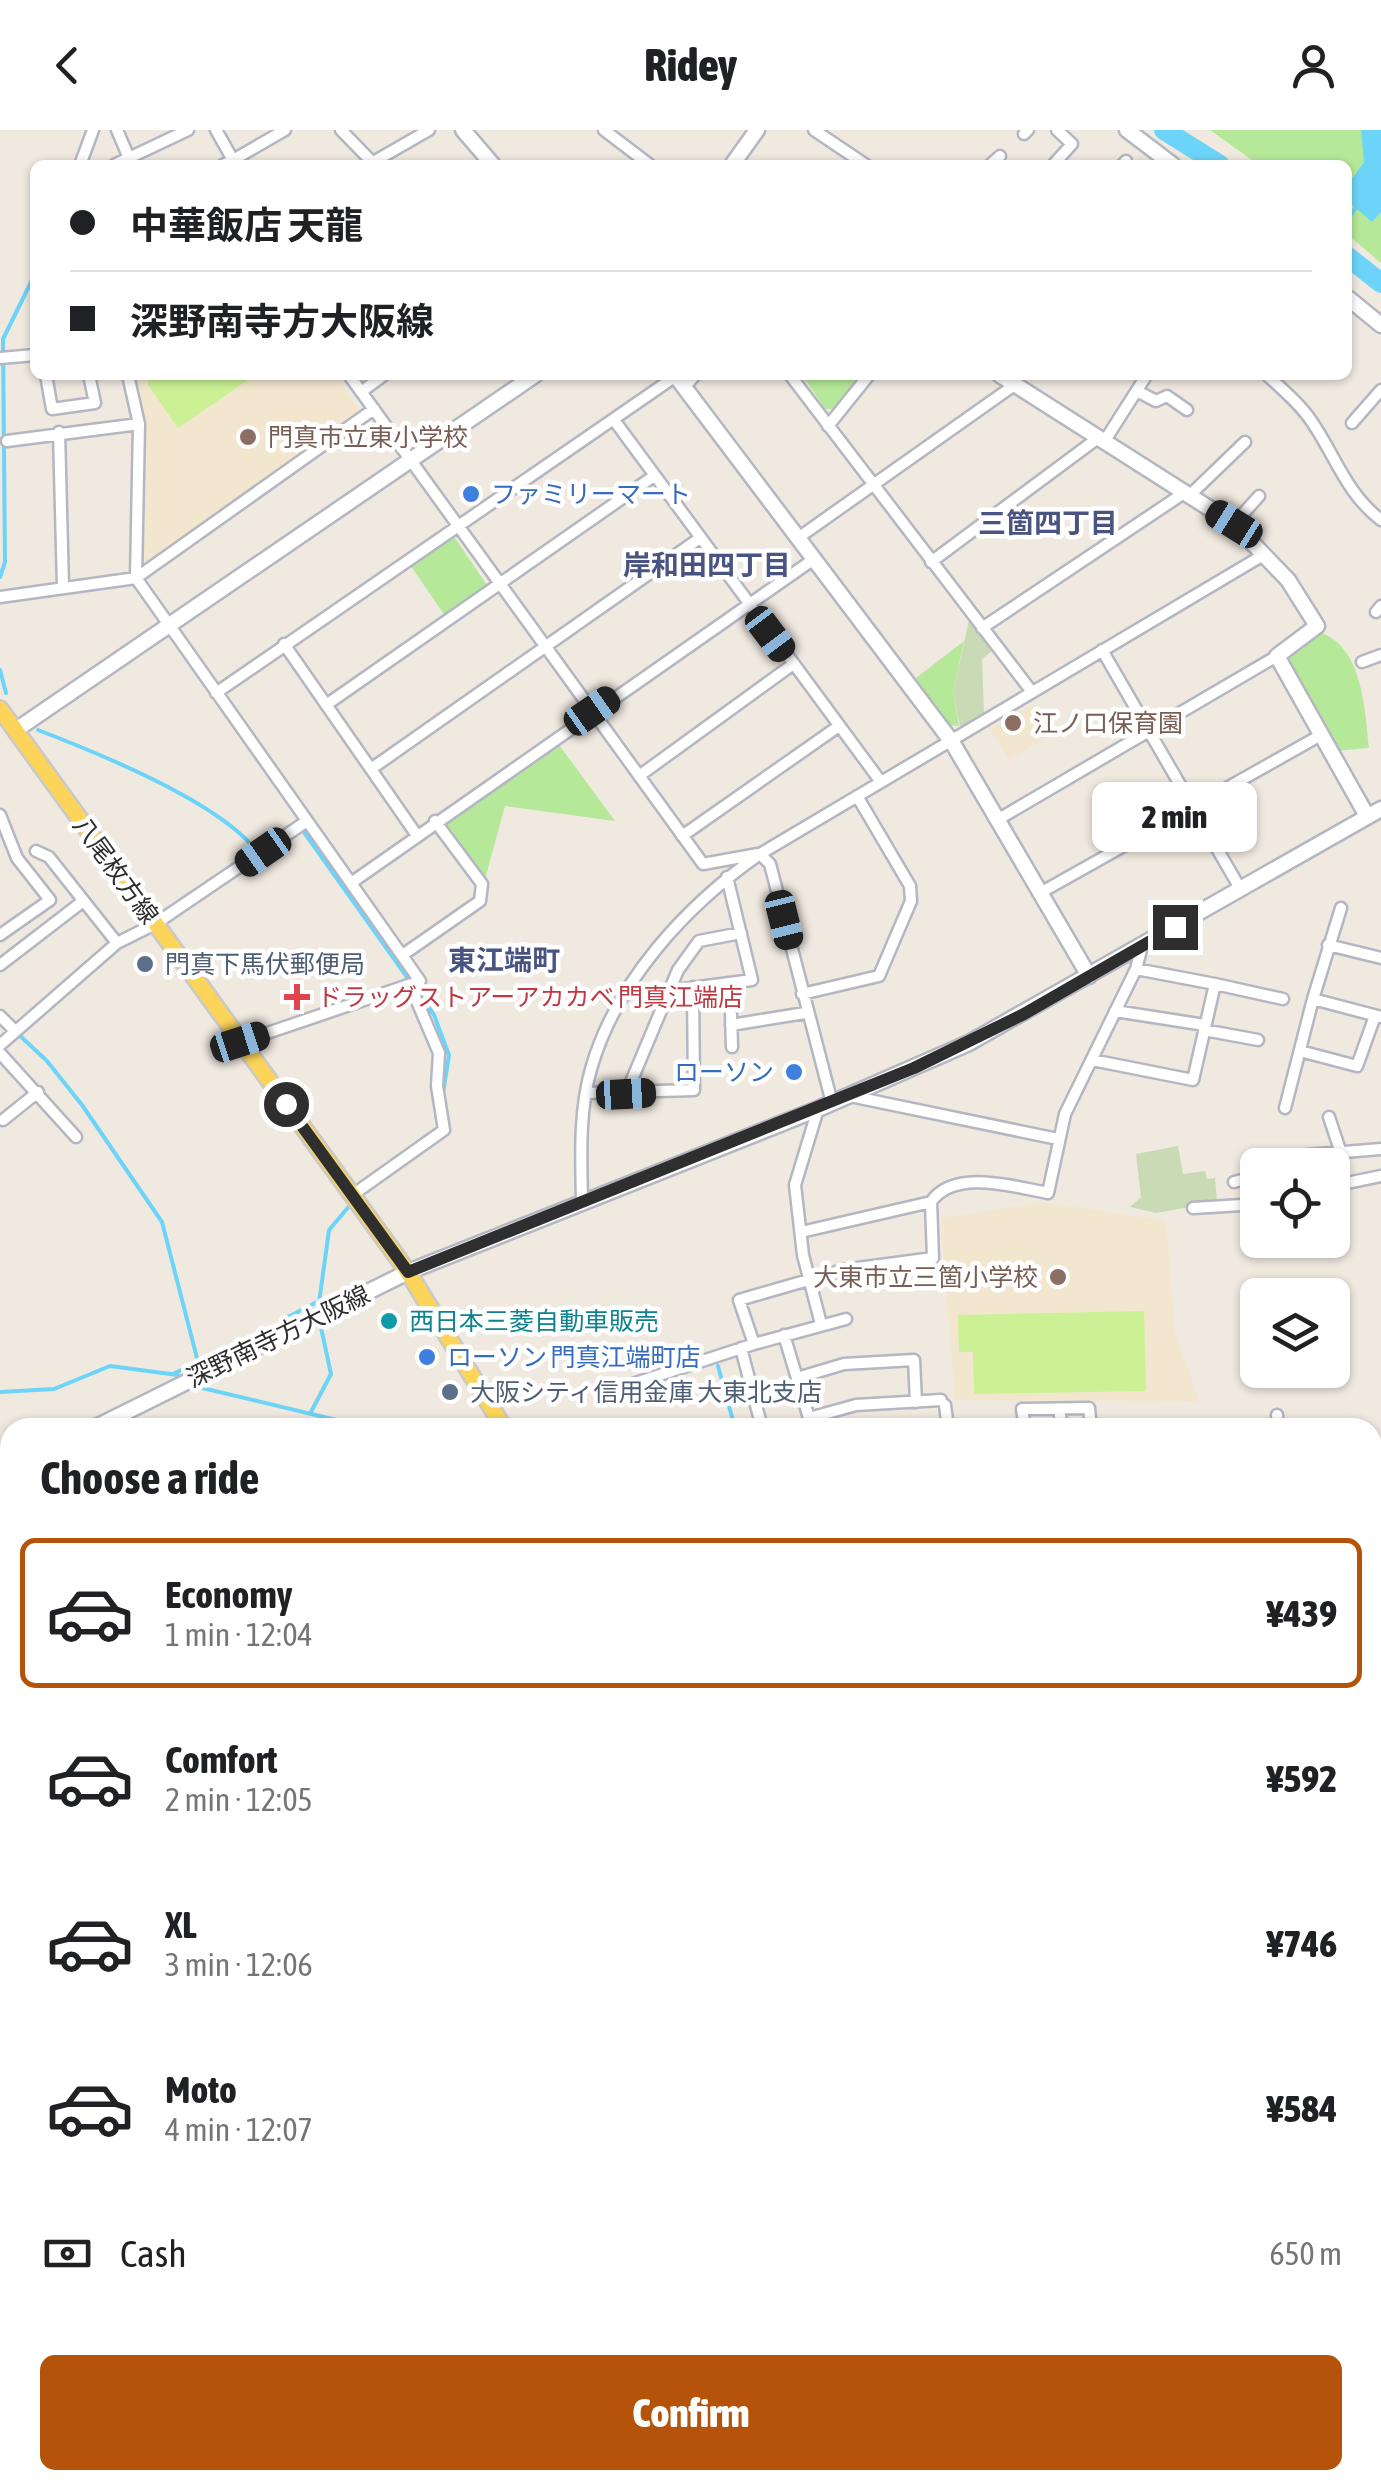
<!DOCTYPE html>
<meta charset="utf-8">
<style>
body{margin:0;font-family:"Asap Condensed","Noto Sans JP",sans-serif;background:#f6f6f6;color:#202124;height:100vh;display:flex;flex-direction:column;font-size:38px;white-space:nowrap}
*{box-sizing:border-box;margin:0}
p{font-size:32px;color:#757577}
.icon{flex:none;width:55px;height:55px;fill:none;stroke:currentColor;stroke-width:2;stroke-linecap:round;stroke-linejoin:round}
.map{position:relative;flex:1;overflow:hidden}
.details{position:absolute;left:0px;top:1288px;width:1382px;height:1072px;display:flex;flex-direction:column;background:#fff;border-radius:30px 30px 0 0;box-shadow:0 2px 8px #0004}
.details>*{flex:none}
.hud{position:absolute;left:30px;top:30px;width:1322px;height:220px;border-radius:15px;box-shadow:0 2px 8px #0004;display:grid;align-content:center;height:220px;padding:0 40px;background:#fff}
.tools{position:absolute;left:1240px;top:1018px;display:grid;gap:20px}
.tools a{display:grid;place-items:center;width:110px;height:110px;border-radius:15px;background:#fff;box-shadow:0 2px 8px #0004;font-size:50px}
.end{position:absolute;width:45px;height:45px;margin:-22px;border:12px solid #2e2e2e;background:#fff;box-shadow:0 0 0 5px #fff}
.from{border-radius:50%}
.bubble{position:absolute;height:70px;border-radius:15px;background:#fff;box-shadow:0 2px 8px #0004;font-size:32px;font-weight:800;line-height:70px;text-align:center}
.car{position:absolute;width:30px;height:60px;margin:-30px -15px;border-radius:12px;box-shadow:0 0 8px 2px #0007;background:linear-gradient(#222 24%,#8ab4d8 0 40%,#222 0 76%,#8ab4d8 0 86%,#222 0)}
.hud b{display:flex;align-items:center;gap:35px;height:95px;font-size:38px}
.hud b+b{border-top:2px solid #e0e0e0}
.hud i{width:25px;height:25px;background:#202124}
ul{padding:0;list-style:none}
li{display:flex;align-items:center;gap:30px;height:150px;margin:0 20px 15px;padding:0 20px;border:5px solid transparent;border-radius:15px}
li div{flex:1}
li b{display:block;font-size:38px}
li em{font-style:normal;font-weight:800}
li.on{border-color:#b45309}
li>.icon{width:90px;height:90px;stroke-width:1.5}
h2{padding:0 40px;font-size:45px;line-height:120px}
.pay{display:flex;align-items:center;gap:25px;height:110px;padding:0 40px;font-size:38px}
.pay p{margin-inline-start:auto}
.primary-button{display:flex;gap:20px;margin-top:auto;padding:20px 40px}
.primary-button a{flex:1;height:115px;border-radius:15px;background:#b45309;color:#fff;font-size:40px;font-weight:800;line-height:115px;text-align:center}
header{display:flex;justify-content:space-between;align-items:center;height:130px;padding:0 40px;background:#fff;font-size:45px;font-weight:800}
.map>svg:first-child{display:block}
.education{fill:#f2e6ce}
.green{fill:#b5e999}
.cemetery{fill:#c8dbb5}
.pitch{fill:#cbf194}
.water{fill:#6cd4f8}
.lines{fill:none;stroke-linecap:round;stroke-linejoin:round}
.stream{stroke:#6cd4f8;stroke-width:4}
.river{stroke:#6cd4f8;stroke-width:20}
.street-casing{stroke:#b4b6c2;stroke-width:15}
.secondary-casing{stroke:#b4b6c2;stroke-width:19}
.primary-casing{stroke:#c9c9c9;stroke-width:20}
.street{stroke:#fff;stroke-width:10}
.secondary{stroke:#fff;stroke-width:14}
.primary{stroke:#fbd459;stroke-width:15}
.route{stroke:#2e2e2e;stroke-width:12}
.education-dot{fill:#8d6e63;stroke:#fff;stroke-width:4}
.shop-dot{fill:#3f7fe0;stroke:#fff;stroke-width:4}
.service-dot{fill:#5c6f8a;stroke:#fff;stroke-width:4}
.health-dot{fill:#e0444e;stroke:#fff;stroke-width:4}
.culture-dot{fill:#0f9aa8;stroke:#fff;stroke-width:4}
.labels{text-anchor:middle;stroke-width:9;stroke-linejoin:round;paint-order:stroke}
.education-label{font-size:25px;fill:#785e54;stroke:#fff;text-anchor:start}
.shop-label{font-size:25px;fill:#366cbe;stroke:#fff;text-anchor:start}
.street-label{font-size:25px;fill:#2e2e2e;stroke:#fff}
.service-label{font-size:25px;fill:#4e5e75;stroke:#fff;text-anchor:start}
.health-label{font-size:25px;fill:#be3a42;stroke:#fff;text-anchor:start}
.culture-label{font-size:25px;fill:#0d838f;stroke:#fff;text-anchor:start}
.neighbourhood-label{font-size:28px;font-weight:bold;fill:#495483;stroke:#fff}
</style>
<header><svg class="icon" aria-label="back" viewBox="0 0 24 24"><path d="M15 5l-7 7 7 7"/></svg>Ridey<svg class="icon" aria-label="person" viewBox="0 0 24 24"><circle cx="12" cy="8" r="4"/><path d="M4 21q1-7 8-7t8 7"/></svg></header>
<div class="map">
<svg width="1381" height="2359" viewBox="0 0 1381 2359">
<rect width="100%" height="100%" fill="#f0e9e0"/>
<path class="education" d="M 134,245 L 335,245 L 362,282 L 149,432 L 140,429 L 143,281 Z
M 1033,573 L 1052,604 L 1009,630 L 990,599 Z
M 1043,1072 L 1166,1091 L 1175,1203 L 1199,1271 L 955,1270 L 941,1088 Z"/>
<path class="green" d="M 1210,0 L 1381,0 L 1381,133 L 1348,105 L 1348,35 L 1259,35 Z
M 861,245 L 834,279 L 825,279 L 803,246 Z
M 453,405 L 489,458 L 446,487 L 410,435 Z
M 1322,503 C 1363,519 1365,580 1369,618 L 1335,621 L 1288,533 L 1290,525 Z
M 964,511 L 953,563 L 959,596 L 947,595 L 916,548 Z
M 557,612 L 615,691 L 505,676 L 485,749 L 441,692 Z"/>
<path class="cemetery" d="M 969,490 L 992,521 L 982,529 L 984,584 L 960,597 L 953,563 Z
M 1178,1016 L 1183,1044 L 1205,1041 L 1207,1049 L 1215,1048 L 1217,1072 L 1156,1083 L 1130,1077 L 1141,1067 L 1136,1024 Z"/>
<path class="pitch" d="M 147,245 L 255,245 L 178,298 L 148,255 Z
M 1144,1181 L 1146,1261 L 974,1264 L 973,1222 L 959,1222 L 958,1185 Z"/>
<path class="water" d="M 1361,0 L 1381,0 L 1381,82 L 1372,92 L 1348,71 L 1352,49 L 1364,32 Z"/>
<g class="lines">
<path class="stream" d="M 86,35 L 98,0
M 1348,88 L 1359,74
M 0,447 L 5,432 L 3,209 L 35,144
M 0,540 L 6,563
M 38,600 C 98,623 216,671 255,719 L 290,697
M 301,698 L 434,885 L 449,925 L 443,963
M 17,903 L 47,931 L 82,975 L 162,1092 L 198,1232 L 173,1244
M 318,1180 L 329,1100 L 351,1074
M 288,1187 L 317,1172
M 718,1236 L 735,1298
M 194,1256 L 370,1298
M 0,1262 L 54,1259 L 110,1236 L 178,1245
M 311,1282 L 331,1244 L 320,1193
M 1372,1388 L 1381,1436
M 0,1767 L 10,1764"/>
<path class="river" d="M 1164,0 L 1220,35
M 1348,127 L 1381,153"/>
<defs>
<path id="street" d="M 117,0 L 129,28
M 216,0 L 233,30 L 223,35
M 341,0 L 374,34
M 604,0 L 650,35
M 814,0 L 866,35
M 1024,4 L 1028,0
M 233,30 L 285,0
M 80,35 L 93,0
M 114,35 L 188,0
M 368,35 L 429,0
M 990,35 L 1000,26
M 1053,35 L 1072,14 L 1057,0
M 1122,35 L 1126,31
M 0,228 L 35,225
M 46,245 L 52,279 L 95,273 L 89,245
M 128,245 L 139,294 L 136,448 L 420,851 L 241,912
M 349,245 L 703,734 L 758,724
M 790,245 L 1032,562
M 1267,245 C 1283,260 1300,274 1312,292 C 1336,327 1346,363 1381,390
M 684,258 L 695,245
M 1137,261 L 1156,271 L 1167,266 L 1187,280
M 361,262 L 384,245
M 614,290 L 881,652
M 1352,293 L 1381,260
M 828,296 L 869,245
M 59,302 L 63,457
M 7,311 L 139,294
M 1104,312 L 1146,246
M 1189,366 L 1245,312
M 1234,394 L 1259,366
M 798,408 L 1013,256
M 931,432 L 1098,308
M 0,467 L 136,448 L 374,279
M 1376,482 L 1381,476
M 982,498 L 1184,363
M 284,514 L 416,704
M 1102,520 L 1241,760
M 1362,532 L 1381,525
M 216,563 L 676,246
M 326,575 L 654,346
M 371,639 L 700,408
M 639,646 L 792,535
M 0,685 L 17,728 L 50,770 L 0,805
M 997,690 L 1277,526
M 682,706 L 839,596
M 36,721 L 49,727 L 117,813
M 760,724 L 770,734 L 832,973
M 351,753 L 814,429
M 1040,763 L 1321,605
M 1328,815 L 1381,828
M 404,824 L 480,771 L 482,754 L 435,691
M 0,835 L 82,772
M 1215,854 L 1283,869
M 669,861 L 752,850 L 727,747
M 802,864 L 879,846 L 911,771 L 910,756 L 857,666
M 1313,869 L 1341,778
M 1115,881 L 1205,895
M 731,884 L 732,917
M 0,886 L 15,901
M 731,895 L 805,883
M 1204,900 L 1258,910
M 0,915 L 117,813 L 155,794 L 307,691
M 1300,921 L 1357,936 L 1375,886
M 0,923 L 76,1007
M 1092,930 L 1193,950 L 1215,854 L 1136,839
M 586,963 L 694,960 L 693,857
M 626,964 L 678,840 L 699,811 L 741,803
M 850,966 L 1058,1009
M 1285,978 L 1313,869 L 1381,887
M 818,979 L 795,1055 L 803,1125 L 821,1194
M 1329,987 L 1341,1023
M 3,990 L 38,962
M 1279,1035 L 1307,1025 L 1381,1019
M 1234,1052 L 1258,1046
M 1332,1056 L 1381,1046
M 351,1066 L 444,1000 L 437,956 L 439,923 L 410,855
M 582,1070 C 581,1027 579,981 591,939 C 616,851 687,775 760,724 L 1265,424
M 1193,1078 L 1258,1074
M 801,1102 L 931,1072 C 954,1038 1015,1057 1048,1063 L 1065,984 L 1136,839 L 1142,816
M 784,1205 L 809,1288
M 754,1214 L 739,1170 L 843,1140 L 933,1128 L 931,1072
M 741,1218 L 762,1298
M 797,1248 L 844,1234 L 914,1230 L 916,1272
M 608,1262 L 754,1214 L 846,1189
M 945,1275 L 948,1298
M 1059,1279 L 1062,1298
M 1277,1285 L 1278,1298
M 1126,1297 L 1126,1298
M 811,1298 L 809,1288 L 856,1275 L 941,1270
M 1025,1298 L 1022,1279 L 1089,1278 L 1091,1298
M 1372,1322 L 1381,1321
M 1372,1445 L 1380,1444 L 1381,1495
M 1381,1501 L 1381,1540
M 0,1512 L 10,1508
M 0,1690 L 10,1715
M 1372,1783 L 1381,1784
M 1372,1838 L 1381,1840
M 0,1861 L 10,1858
M 1372,1925 L 1381,1925
M 0,1972 L 10,1997
M 1372,1986 L 1381,1985
M 1372,2098 L 1381,2092
M 1372,2194 L 1381,2194
M 149,2350 L 153,2359
M 462,2350 L 466,2359
M 522,2350 L 527,2359
M 697,2350 L 701,2359
M 1023,2350 L 1027,2359
M 1081,2350 L 1081,2351
M 1318,2350 L 1343,2359
M 1210,2359 L 1237,2350"/>
<path id="secondary" d="M 463,0 L 493,35
M 1127,0 L 1173,35
M 732,35 L 757,0
M 1348,168 L 1381,195
M 675,245 L 952,612 L 1089,846
M 1000,245 L 1234,394 L 1288,450 L 1317,496 L 1277,526 L 1367,686
M 16,600 L 535,245
M 94,1298 L 408,1142 L 818,979 L 969,913 L 1381,679
M 0,1344 L 10,1339
M 0,1521 L 10,1540
M 1372,1948 L 1381,1953
M 0,2108 L 10,2103
M 1372,2115 L 1381,2118
M 359,2350 L 363,2359
M 638,2359 L 660,2350"/>
<path id="primary" d="M 0,579 L 408,1142 L 504,1298
M 905,2350 L 908,2359"/>
</defs>
<use href="#street" class="street-casing"/>
<use href="#secondary" class="secondary-casing"/>
<use href="#primary" class="primary-casing"/>
<use href="#street" class="street"/>
<use href="#secondary" class="secondary"/>
<use href="#primary" class="primary"/>
</g>
<g class="lines">
<path class="route" d="M 286,974 L 408,1142 L 914,938 L 1024,884 L 1175,797"/>
</g>
<g class="education-dot">
<circle cx="248" cy="307" r="10"/>
<circle cx="1013" cy="593" r="10"/>
<circle cx="1058" cy="1147" r="10"/>
</g>
<g class="shop-dot">
<circle cx="471" cy="364" r="10"/>
<circle cx="794" cy="942" r="10"/>
<circle cx="427" cy="1227" r="10"/>
</g>
<g class="service-dot">
<circle cx="145" cy="834" r="10"/>
<circle cx="450" cy="1262" r="10"/>
</g>
<path class="health-dot" d="M292 852h10v10h10v10h-10v10h-10v-10h-10v-10h10z"/>
<circle class="culture-dot" cx="389" cy="1191" r="10"/>
<g class="labels">
<g class="education-label">
<text x="268" y="316">門真市立東小学校</text>
<text x="1033" y="602">江ノ口保育園</text>
<text x="1038" y="1156" text-anchor="end">大東市立三箇小学校</text>
</g>
<g class="shop-label">
<text x="491" y="373">ファミリーマート</text>
<text x="774" y="951" text-anchor="end">ローソン</text>
<text x="447" y="1236">ローソン 門真江端町店</text>
</g>
<g class="street-label">
<text transform="translate(116 740) rotate(54)" y="9">八尾枚方線</text>
<text transform="translate(278 1206) rotate(-26)" y="9">深野南寺方大阪線</text>
</g>
<g class="service-label">
<text x="165" y="843">門真下馬伏郵便局</text>
<text x="470" y="1271">大阪シティ信用金庫 大東北支店</text>
</g>
<g class="health-label">
<text x="317" y="876">ドラッグストアーアカカベ 門真江端店</text>
</g>
<g class="culture-label">
<text x="409" y="1200">西日本三菱自動車販売</text>
</g>
<g class="neighbourhood-label">
<text x="1048" y="403">三箇四丁目</text>
<text x="707" y="445">岸和田四丁目</text>
<text x="504" y="840">東江端町</text>
</g>
</g>
</svg>
<div class="tools">
<a><svg class="icon" aria-label="locate" viewBox="0 0 24 24"><circle cx="12" cy="12" r="6"/><path d="M12 2v4M12 18v4M2 12h4M18 12h4"/></svg></a>
<a><svg class="icon" aria-label="layers" viewBox="0 0 24 24"><path d="M12 4l9 5-9 5-9-5zM3 14l9 5 9-5"/></svg></a>
</div>
<i class="end from" style="left:286px;top:974px"></i>
<i class="end" style="left:1175px;top:797px"></i>
<div class="bubble" style="left:1092px;top:652px;width:165px">2 min</div>
<i class="car" style="left:1234px;top:394px;rotate:302deg"></i>
<i class="car" style="left:770px;top:504px;rotate:143deg"></i>
<i class="car" style="left:592px;top:581px;rotate:55deg"></i>
<i class="car" style="left:263px;top:722px;rotate:235deg"></i>
<i class="car" style="left:784px;top:790px;rotate:166deg"></i>
<i class="car" style="left:240px;top:912px;rotate:72deg"></i>
<i class="car" style="left:626px;top:964px;rotate:87deg"></i>
<div class="hud">
<b><i class="from"></i>中華飯店 天龍</b>
<b><i></i>深野南寺方大阪線</b>
</div>
<section class="details">
<h2>Choose a ride</h2>
<ul>
<li class="on"><svg class="icon" aria-label="car" viewBox="0 0 24 24"><path d="M5 17H2v-5l4-1 3-4h7l3 4 3 1v5h-3M9 17h6M6 11h13"/><circle cx="7" cy="17" r="2"/><circle cx="17" cy="17" r="2"/></svg><div><b>Economy</b><p>1 min · 12:04</p></div><em>¥439</em></li>
<li><svg class="icon" aria-label="car" viewBox="0 0 24 24"><path d="M5 17H2v-5l4-1 3-4h7l3 4 3 1v5h-3M9 17h6M6 11h13"/><circle cx="7" cy="17" r="2"/><circle cx="17" cy="17" r="2"/></svg><div><b>Comfort</b><p>2 min · 12:05</p></div><em>¥592</em></li>
<li><svg class="icon" aria-label="car" viewBox="0 0 24 24"><path d="M5 17H2v-5l4-1 3-4h7l3 4 3 1v5h-3M9 17h6M6 11h13"/><circle cx="7" cy="17" r="2"/><circle cx="17" cy="17" r="2"/></svg><div><b>XL</b><p>3 min · 12:06</p></div><em>¥746</em></li>
<li><svg class="icon" aria-label="car" viewBox="0 0 24 24"><path d="M5 17H2v-5l4-1 3-4h7l3 4 3 1v5h-3M9 17h6M6 11h13"/><circle cx="7" cy="17" r="2"/><circle cx="17" cy="17" r="2"/></svg><div><b>Moto</b><p>4 min · 12:07</p></div><em>¥584</em></li>
</ul>
<div class="pay"><svg class="icon" aria-label="cash" viewBox="0 0 24 24"><path d="M3 7h18v10H3z"/><circle cx="12" cy="12" r="2"/></svg>Cash<p>650 m</p></div>
<div class="primary-button"><a>Confirm</a></div>
</section>
</div>
